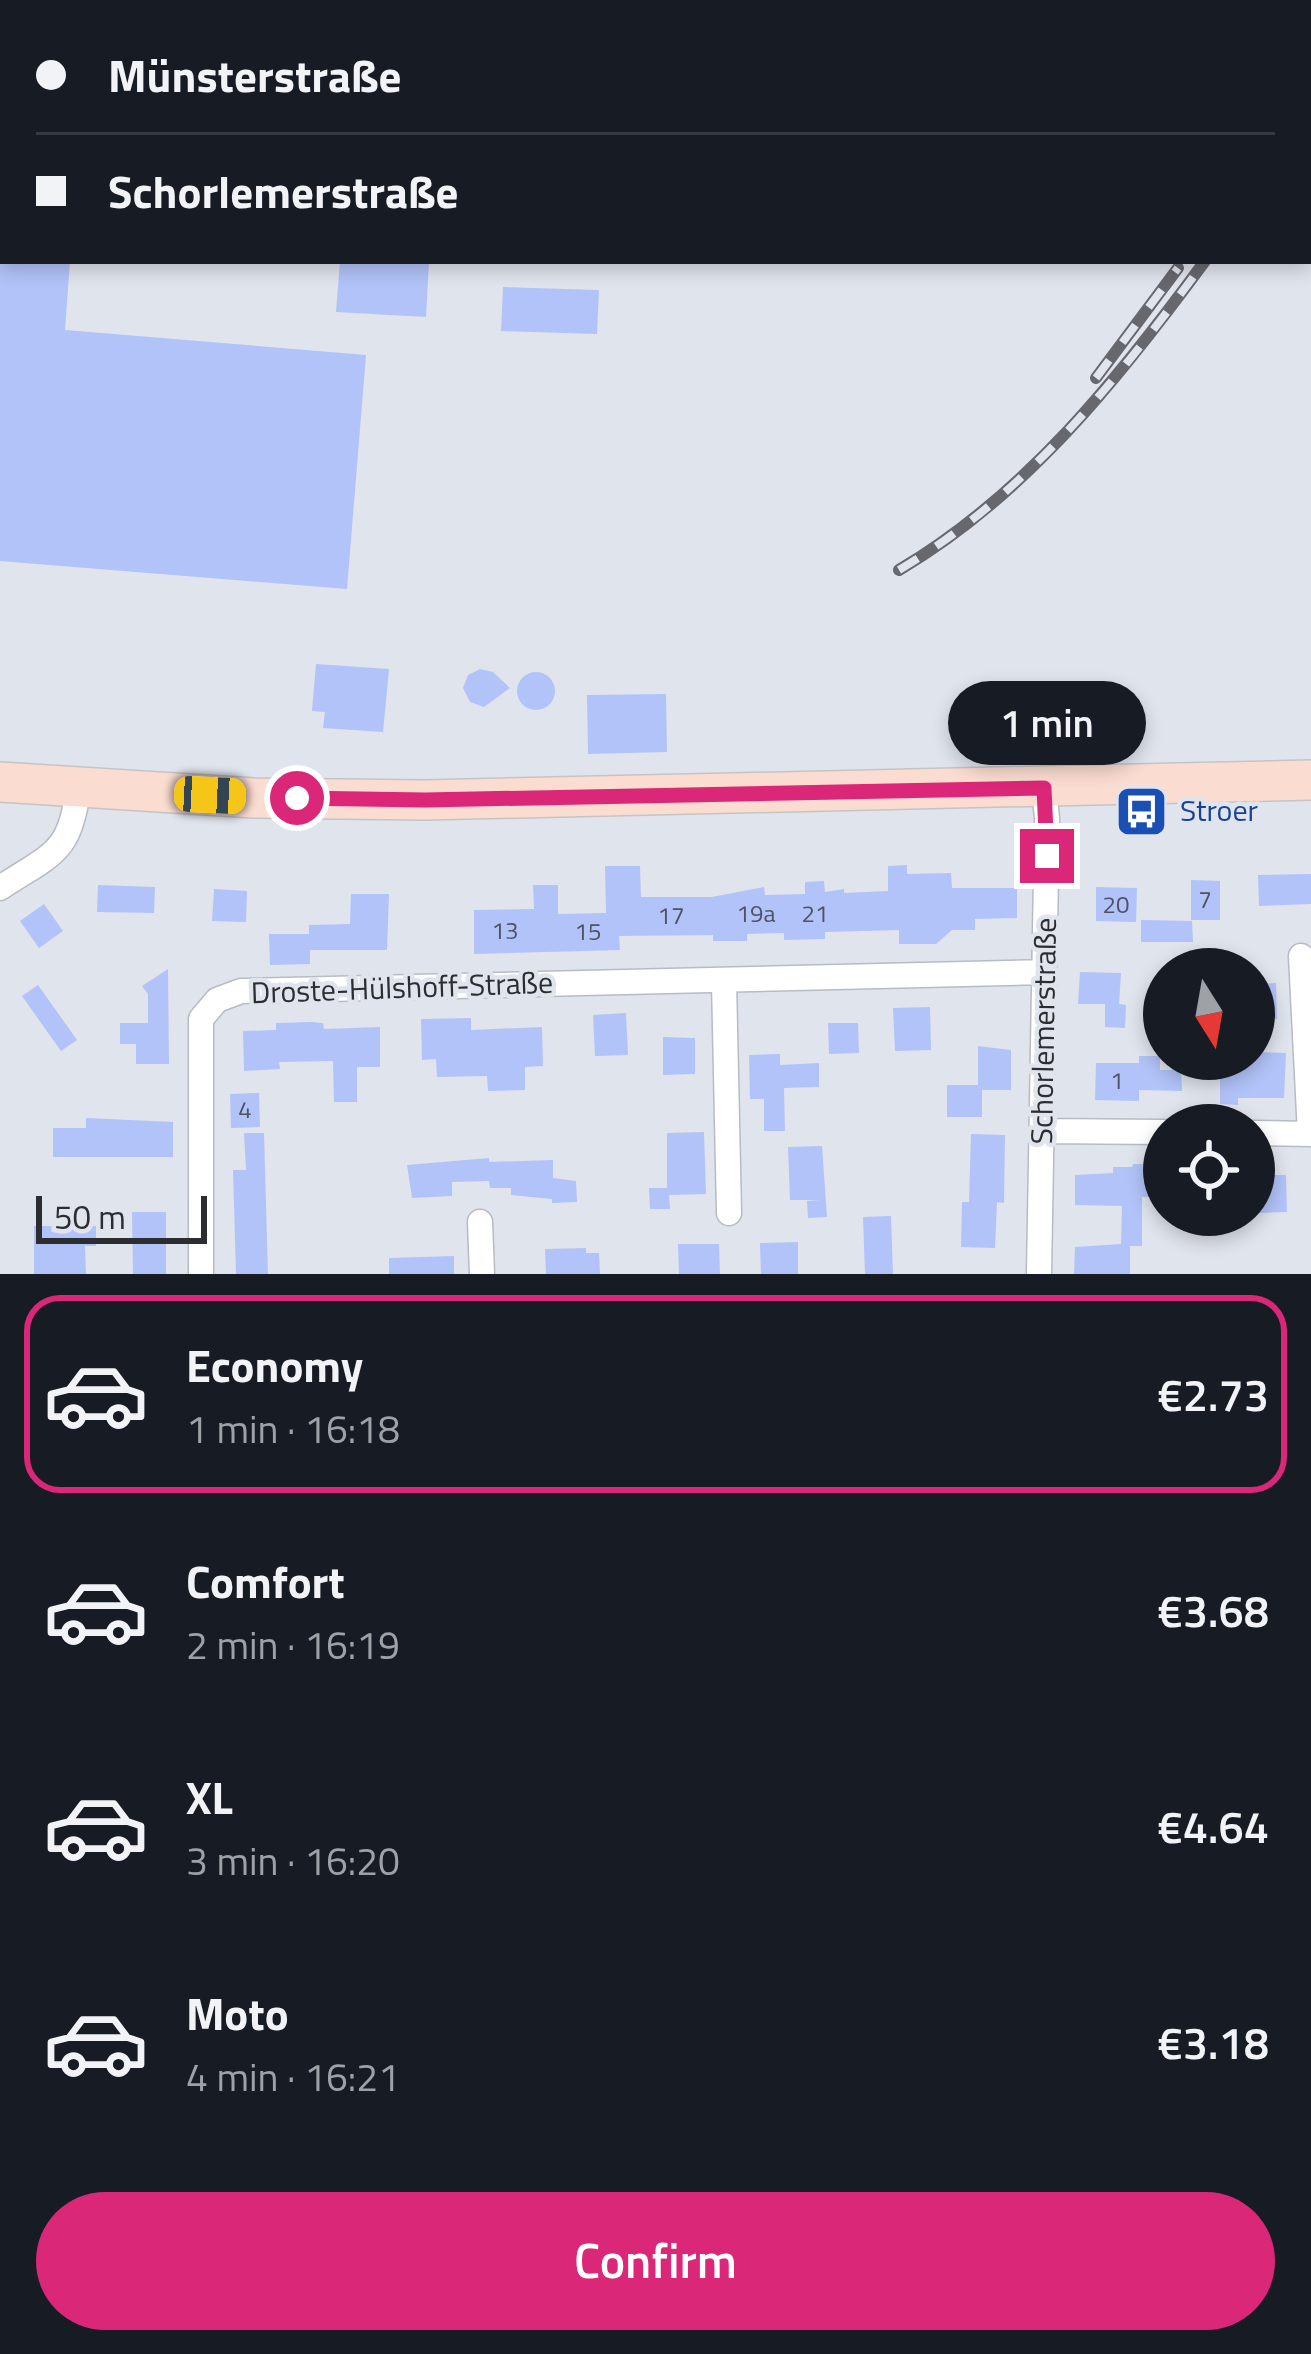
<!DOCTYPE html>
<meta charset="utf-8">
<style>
body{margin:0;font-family:"Titillium Web",sans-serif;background:#242831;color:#f1f3f6;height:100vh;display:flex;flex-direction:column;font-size:45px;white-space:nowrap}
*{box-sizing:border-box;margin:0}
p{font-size:39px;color:#9ea1a6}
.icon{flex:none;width:66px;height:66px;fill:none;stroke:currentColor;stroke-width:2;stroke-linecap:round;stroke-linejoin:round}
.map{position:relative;height:1274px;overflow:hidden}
.drawer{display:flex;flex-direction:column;background:#171b24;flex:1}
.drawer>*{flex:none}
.hud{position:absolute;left:0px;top:0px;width:1311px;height:264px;box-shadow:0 6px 18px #0003;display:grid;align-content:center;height:264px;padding:0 36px;background:#171b24}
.needle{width:78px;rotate:169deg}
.tools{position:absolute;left:1143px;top:948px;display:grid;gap:24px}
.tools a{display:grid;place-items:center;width:132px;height:132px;border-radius:50%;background:#171b24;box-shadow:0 6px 18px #0003;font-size:60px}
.scale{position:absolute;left:36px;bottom:30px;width:171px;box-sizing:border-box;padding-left:12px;border:6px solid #2c2d31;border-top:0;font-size:33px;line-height:42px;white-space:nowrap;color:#2c2d31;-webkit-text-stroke:9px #e0e4ed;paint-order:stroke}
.end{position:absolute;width:54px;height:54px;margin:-27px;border:15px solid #db2777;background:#fff;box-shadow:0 0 0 6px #fff}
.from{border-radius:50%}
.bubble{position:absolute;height:84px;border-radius:42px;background:#171b24;box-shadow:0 6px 18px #0003;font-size:39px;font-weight:600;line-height:84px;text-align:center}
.car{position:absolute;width:36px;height:72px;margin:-36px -18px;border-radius:15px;box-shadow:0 0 9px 3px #0007;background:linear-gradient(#f5c518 24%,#345 0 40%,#f5c518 0 76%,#345 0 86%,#f5c518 0)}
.hud b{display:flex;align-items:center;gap:42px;height:114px;font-size:45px}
.hud b+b{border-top:3px solid #363941}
.hud i{width:30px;height:30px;background:#f1f3f6}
ul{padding:21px 0 0;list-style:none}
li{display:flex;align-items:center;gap:36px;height:198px;margin:0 24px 18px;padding:0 12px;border:6px solid transparent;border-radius:36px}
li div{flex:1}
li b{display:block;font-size:45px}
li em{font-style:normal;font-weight:600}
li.on{border-color:#db2777}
li>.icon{width:108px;height:108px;stroke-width:1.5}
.primary-button{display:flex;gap:24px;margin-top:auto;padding:24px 36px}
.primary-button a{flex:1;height:138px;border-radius:72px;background:#db2777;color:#fff;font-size:48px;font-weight:600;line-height:138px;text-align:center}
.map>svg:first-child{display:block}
.building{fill:#b2c3f9}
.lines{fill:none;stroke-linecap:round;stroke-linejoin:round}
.minor-casing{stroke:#b7bbc4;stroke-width:27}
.primary-casing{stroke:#c4c4c5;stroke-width:42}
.minor{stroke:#fff;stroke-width:24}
.primary{stroke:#fbdcd1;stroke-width:39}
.rail-casing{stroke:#66686e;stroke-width:12}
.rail{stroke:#e0e4ed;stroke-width:8;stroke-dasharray:22;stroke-linecap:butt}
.route{stroke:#db2777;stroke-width:15}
.labels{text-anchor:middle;stroke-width:9;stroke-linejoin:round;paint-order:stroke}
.number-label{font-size:24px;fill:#4e5263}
.transit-label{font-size:30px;fill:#164399;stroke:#e0e4ed;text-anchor:start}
.street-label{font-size:30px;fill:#2c2d31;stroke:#e0e4ed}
</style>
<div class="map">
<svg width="1311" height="1274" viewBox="0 0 1311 1274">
<rect width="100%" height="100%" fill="#e0e4ed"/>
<path class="building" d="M 0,261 L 70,261 L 65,330 L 366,355 L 347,589 L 0,561 Z
M 340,261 L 429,261 L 426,317 L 336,312 Z
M 503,287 L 599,290 L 597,334 L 501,331 Z
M 316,664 L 389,669 L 383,732 L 323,728 L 325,712 L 312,711 Z
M 480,669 L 493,672 L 510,688 L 484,707 L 470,702 L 463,688 L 468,675 Z
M517 691a19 19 0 1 1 38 0a19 19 0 1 1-38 0Z
M 666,694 L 667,752 L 588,754 L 587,695 Z
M 907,865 L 907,874 L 951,873 L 952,888 L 1017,888 L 1017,918 L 975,919 L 975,930 L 952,930 L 936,944 L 899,944 L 899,930 L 825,932 L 825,939 L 784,940 L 784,933 L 747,934 L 747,941 L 713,941 L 713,935 L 619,936 L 620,950 L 474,954 L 474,910 L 534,909 L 533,885 L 558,885 L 558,914 L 606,913 L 605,866 L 640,866 L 641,897 L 712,897 L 764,887 L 765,895 L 805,894 L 805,882 L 824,881 L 825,892 L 844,889 L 844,893 L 888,891 L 888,866 Z
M 1311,874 L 1311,904 L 1259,906 L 1258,875 Z
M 1191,880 L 1220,881 L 1220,920 L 1191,920 Z
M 98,885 L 155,887 L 154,913 L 97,912 Z
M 1096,887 L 1137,888 L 1136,922 L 1096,921 Z
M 214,889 L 247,891 L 246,922 L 212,921 Z
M 351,894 L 389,894 L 387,950 L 310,950 L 310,964 L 270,965 L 269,934 L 309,934 L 309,925 L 350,924 Z
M 44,904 L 63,931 L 39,948 L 20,921 Z
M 1141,920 L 1192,921 L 1193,942 L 1141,942 Z
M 168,969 L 169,1064 L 136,1064 L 136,1044 L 120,1044 L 120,1023 L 148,1023 L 148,994 L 142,986 Z
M 1080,972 L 1121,973 L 1119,1004 L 1126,1005 L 1125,1028 L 1105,1027 L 1105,1004 L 1078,1004 Z
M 1276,983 L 1277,1019 L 1254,1019 L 1254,984 Z
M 38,985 L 77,1040 L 61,1051 L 22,996 Z
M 930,1007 L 931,1050 L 895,1051 L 893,1008 Z
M 626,1013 L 628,1055 L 595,1056 L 593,1015 Z
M 471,1018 L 471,1030 L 542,1027 L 543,1066 L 525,1067 L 525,1090 L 488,1091 L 487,1076 L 437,1077 L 436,1059 L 422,1060 L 421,1019 Z
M 312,1022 L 323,1023 L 324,1029 L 380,1027 L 380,1067 L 357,1067 L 357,1102 L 334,1102 L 333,1061 L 279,1062 L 280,1069 L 244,1071 L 243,1031 L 276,1030 L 276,1023 Z
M 828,1023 L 858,1023 L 859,1053 L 829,1054 Z
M 663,1037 L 695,1038 L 695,1074 L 663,1075 Z
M 978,1046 L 1011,1050 L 1011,1090 L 982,1090 L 982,1117 L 947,1117 L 947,1085 L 978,1085 Z
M 1254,1052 L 1286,1053 L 1284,1098 L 1238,1098 L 1238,1105 L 1220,1104 L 1220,1059 L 1254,1059 Z
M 780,1054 L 780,1065 L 819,1063 L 819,1087 L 784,1088 L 785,1131 L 764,1131 L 764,1099 L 750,1099 L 749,1055 Z
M 1139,1056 L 1160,1056 L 1160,1070 L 1181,1070 L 1182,1091 L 1139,1090 L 1139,1101 L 1095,1100 L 1096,1063 L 1139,1063 Z
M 259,1093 L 260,1127 L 231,1128 L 230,1094 Z
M 86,1118 L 173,1122 L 173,1157 L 53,1157 L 53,1128 L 86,1128 Z
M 704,1132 L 706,1194 L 669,1195 L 670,1209 L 650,1209 L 649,1188 L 667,1188 L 667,1133 Z
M 244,1133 L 264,1133 L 268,1274 L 236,1274 L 233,1170 L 246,1170 Z
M 971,1134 L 1005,1135 L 1004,1203 L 997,1202 L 995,1248 L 961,1247 L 962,1202 L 969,1202 Z
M 822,1146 L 827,1217 L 808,1218 L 807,1201 L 820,1200 L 790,1200 L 788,1147 Z
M 489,1158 L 489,1162 L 553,1160 L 553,1178 L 576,1181 L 577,1202 L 552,1203 L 552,1199 L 511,1195 L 511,1188 L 490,1188 L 489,1181 L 452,1182 L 452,1196 L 412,1198 L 407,1165 Z
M 1133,1164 L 1164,1164 L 1164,1197 L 1142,1197 L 1142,1246 L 1130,1246 L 1130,1274 L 1074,1274 L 1075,1247 L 1121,1244 L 1122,1206 L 1075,1205 L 1075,1175 L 1113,1173 L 1113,1167 L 1132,1167 Z
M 1258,1175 L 1286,1175 L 1287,1212 L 1258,1213 Z
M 132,1212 L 166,1212 L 166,1274 L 133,1274 Z
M 891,1216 L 893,1274 L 865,1274 L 863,1217 Z
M 34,1226 L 96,1226 L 96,1246 L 85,1246 L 86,1274 L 34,1274 Z
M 798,1242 L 798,1274 L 761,1274 L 760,1243 Z
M 678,1244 L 719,1244 L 720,1274 L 679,1274 Z
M 586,1248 L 586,1253 L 599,1253 L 600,1274 L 546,1274 L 545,1249 Z
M 454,1256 L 454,1274 L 389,1274 L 389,1258 Z"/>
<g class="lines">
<defs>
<path id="minor" d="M 0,888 C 51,854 71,854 78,788
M 1301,956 L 1310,1134
M 724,981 L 729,1213
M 1043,1131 L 1164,1132
M 1254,1133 L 1311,1134
M 480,1222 L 482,1274
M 201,1274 L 201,1019 L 217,1000 L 241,991 L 1045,972
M 1039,1274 L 1047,818 L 1044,788"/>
<path id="primary" d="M 0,782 L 254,798 L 425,800 L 1311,780"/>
</defs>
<use href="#minor" class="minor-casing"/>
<use href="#primary" class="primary-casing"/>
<use href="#minor" class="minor"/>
<use href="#primary" class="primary"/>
<defs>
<path id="rail" d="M 1308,97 L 1311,94
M 1308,129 L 1311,125
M 1096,378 L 1178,268
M 899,570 C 1026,495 1119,378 1205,261"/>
</defs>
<use href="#rail" class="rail-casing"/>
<use href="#rail" class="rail"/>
</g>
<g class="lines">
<path class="route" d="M 297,798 L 425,800 L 1044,788 L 1047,856"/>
</g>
<defs>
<symbol id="bus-square" viewBox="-11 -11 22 22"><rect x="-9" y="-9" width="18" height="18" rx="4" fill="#1a4fb4" stroke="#e0e4ed"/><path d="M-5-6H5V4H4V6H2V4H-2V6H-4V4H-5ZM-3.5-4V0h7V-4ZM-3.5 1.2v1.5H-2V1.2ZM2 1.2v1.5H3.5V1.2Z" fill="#fff"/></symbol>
</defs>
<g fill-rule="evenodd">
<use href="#bus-square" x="1112" y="782" width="59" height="59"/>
</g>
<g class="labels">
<g class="number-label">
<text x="1205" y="908">7</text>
<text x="1116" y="913">20</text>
<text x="756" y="922">19a</text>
<text x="815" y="922">21</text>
<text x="671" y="924">17</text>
<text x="505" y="939">13</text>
<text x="588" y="940">15</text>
<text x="1117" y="1089">1</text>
<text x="245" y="1118">4</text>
</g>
<g class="transit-label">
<text x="1180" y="821">Stroer</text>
</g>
<g class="street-label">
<text transform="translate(402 988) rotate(-2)" y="10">Droste-Hülshoff-Straße</text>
<text transform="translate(1044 1031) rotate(-89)" y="10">Schorlemerstraße</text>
</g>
</g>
</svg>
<div class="tools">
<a><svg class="needle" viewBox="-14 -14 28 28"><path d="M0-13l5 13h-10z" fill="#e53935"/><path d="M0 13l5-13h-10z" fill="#9ea1a6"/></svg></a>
<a><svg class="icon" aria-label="locate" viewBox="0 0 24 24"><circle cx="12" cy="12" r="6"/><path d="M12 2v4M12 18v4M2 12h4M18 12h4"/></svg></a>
</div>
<div class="scale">50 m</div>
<i class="end from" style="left:297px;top:798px"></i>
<i class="end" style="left:1047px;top:856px"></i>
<div class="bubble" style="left:948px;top:681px;width:198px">1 min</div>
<i class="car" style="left:210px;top:795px;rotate:93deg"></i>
<div class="hud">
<b><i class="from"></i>Münsterstraße</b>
<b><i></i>Schorlemerstraße</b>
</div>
</div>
<section class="drawer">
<ul>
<li class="on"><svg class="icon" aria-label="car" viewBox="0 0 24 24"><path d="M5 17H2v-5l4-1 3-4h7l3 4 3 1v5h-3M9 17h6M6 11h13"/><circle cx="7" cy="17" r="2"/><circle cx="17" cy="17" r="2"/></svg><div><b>Economy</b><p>1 min · 16:18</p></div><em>€2.73</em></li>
<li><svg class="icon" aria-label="car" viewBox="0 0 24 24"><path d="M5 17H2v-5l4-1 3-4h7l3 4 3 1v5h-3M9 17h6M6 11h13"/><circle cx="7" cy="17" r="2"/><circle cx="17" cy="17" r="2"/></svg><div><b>Comfort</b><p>2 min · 16:19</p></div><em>€3.68</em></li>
<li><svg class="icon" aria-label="car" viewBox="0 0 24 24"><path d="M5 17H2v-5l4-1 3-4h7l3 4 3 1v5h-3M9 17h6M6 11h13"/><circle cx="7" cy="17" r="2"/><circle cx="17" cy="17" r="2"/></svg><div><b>XL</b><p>3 min · 16:20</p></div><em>€4.64</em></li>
<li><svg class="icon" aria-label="car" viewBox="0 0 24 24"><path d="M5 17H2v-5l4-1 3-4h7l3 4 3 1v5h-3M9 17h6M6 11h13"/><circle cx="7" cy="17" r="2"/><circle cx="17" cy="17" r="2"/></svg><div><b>Moto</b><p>4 min · 16:21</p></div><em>€3.18</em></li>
</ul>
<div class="primary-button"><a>Confirm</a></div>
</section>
